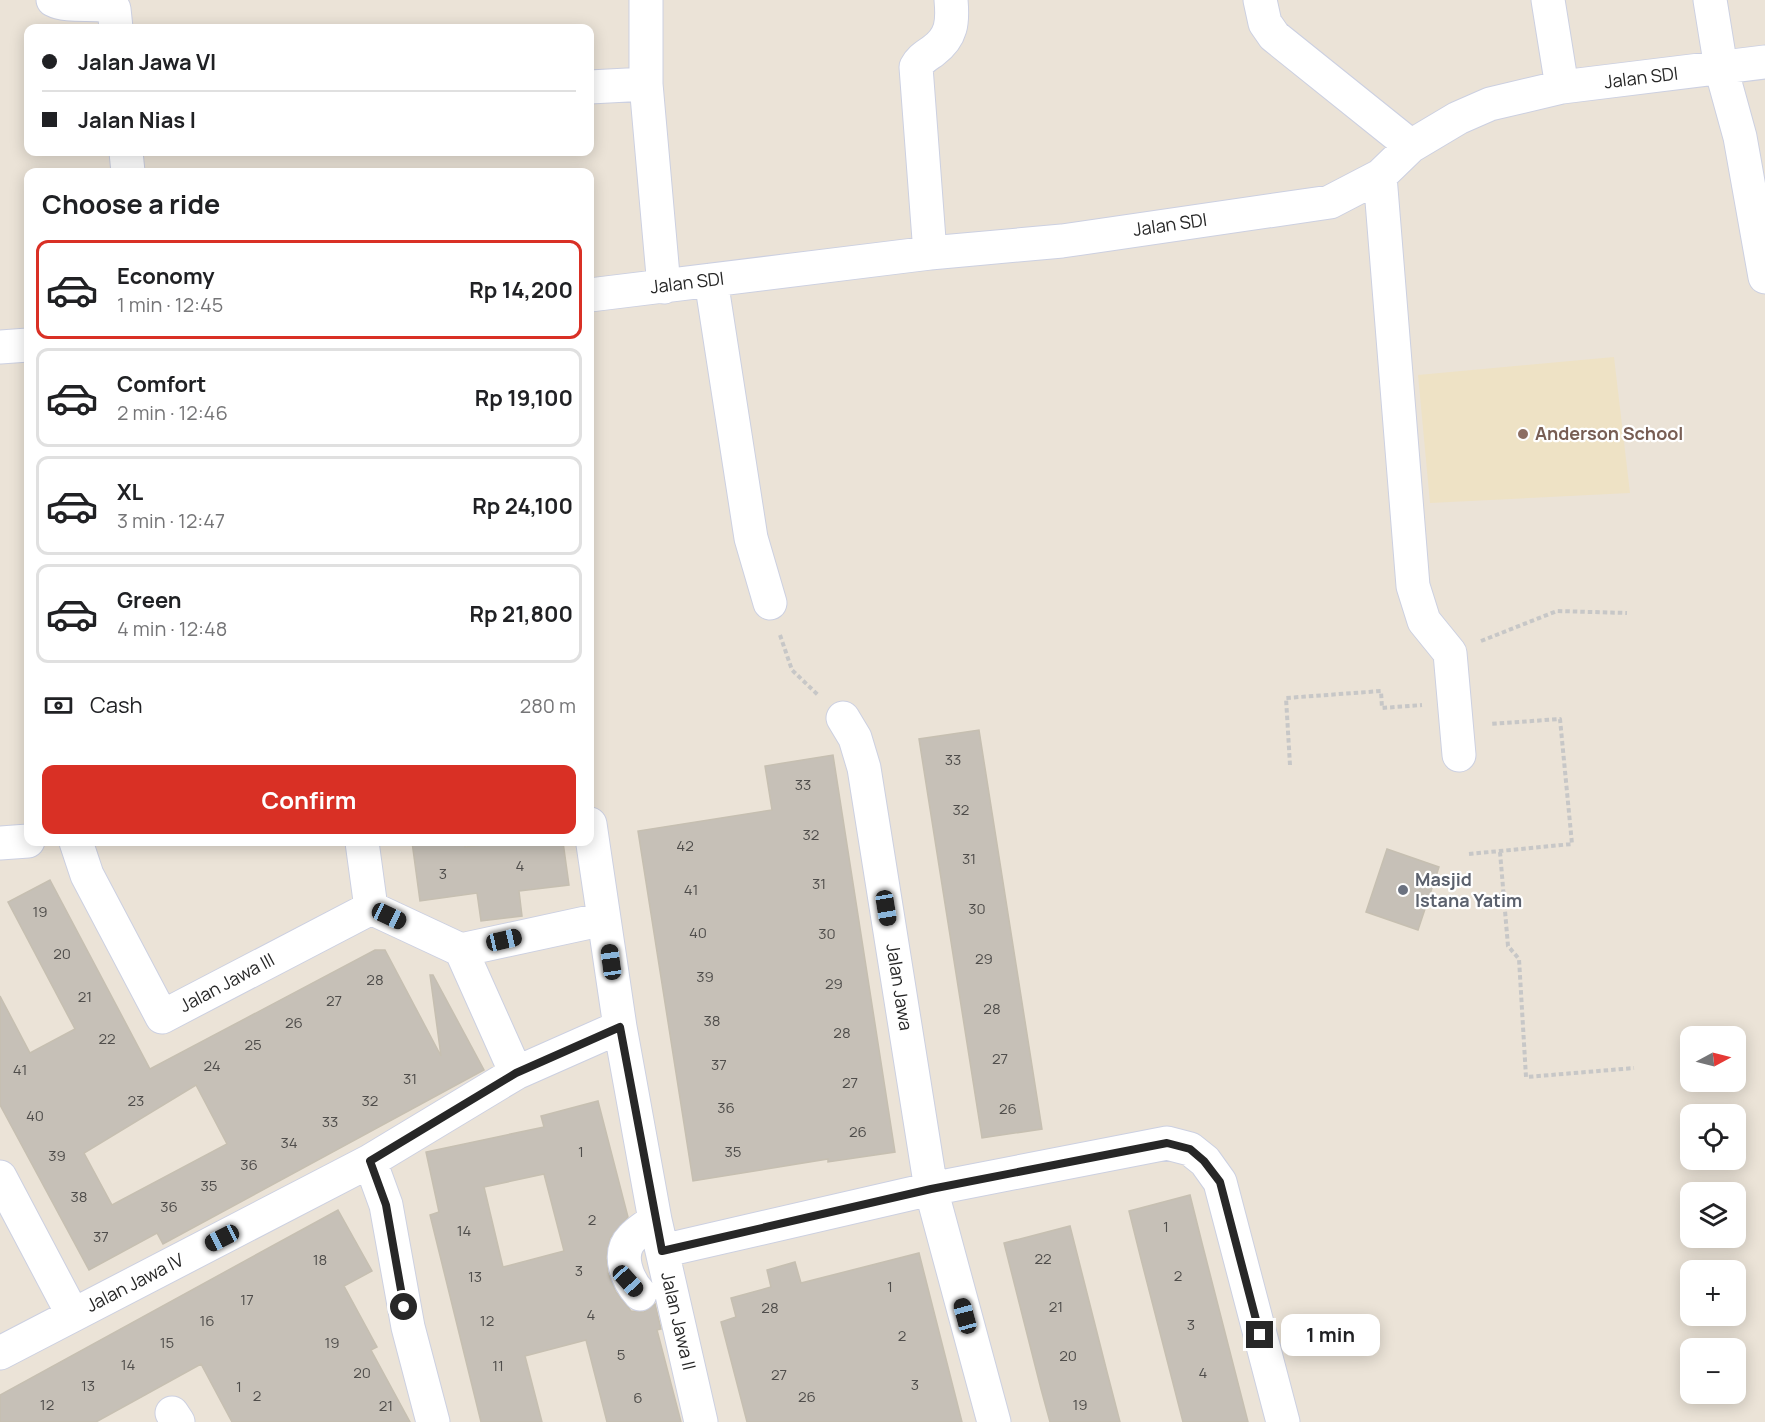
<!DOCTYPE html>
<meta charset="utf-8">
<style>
body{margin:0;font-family:Manrope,sans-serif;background:#f2f2f2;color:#202124;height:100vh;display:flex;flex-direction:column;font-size:22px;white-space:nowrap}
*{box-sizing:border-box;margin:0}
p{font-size:20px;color:#757577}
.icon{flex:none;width:33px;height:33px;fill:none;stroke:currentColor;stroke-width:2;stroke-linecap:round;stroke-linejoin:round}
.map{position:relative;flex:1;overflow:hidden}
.panel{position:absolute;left:24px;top:168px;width:570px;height:678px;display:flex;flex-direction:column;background:#fff;border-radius:12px;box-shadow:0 3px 15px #0003}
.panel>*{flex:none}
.banner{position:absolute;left:24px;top:24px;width:570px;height:132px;border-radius:12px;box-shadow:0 3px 15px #0003;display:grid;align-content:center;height:132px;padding:0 18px;background:#fff}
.needle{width:39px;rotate:83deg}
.controls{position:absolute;left:1680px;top:1026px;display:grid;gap:12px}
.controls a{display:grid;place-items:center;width:66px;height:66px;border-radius:12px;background:#fff;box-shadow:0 3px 15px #0003;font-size:30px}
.end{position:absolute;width:27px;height:27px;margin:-14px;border:8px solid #272727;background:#fff;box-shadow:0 0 0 3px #fff}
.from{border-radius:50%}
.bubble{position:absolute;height:42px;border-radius:12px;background:#fff;box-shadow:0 3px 15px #0003;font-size:20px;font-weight:700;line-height:42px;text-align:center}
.car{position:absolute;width:18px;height:36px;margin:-18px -9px;border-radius:8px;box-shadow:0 0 4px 2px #0007;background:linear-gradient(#222 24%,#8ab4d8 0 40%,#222 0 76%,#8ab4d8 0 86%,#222 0)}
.banner b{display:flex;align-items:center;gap:21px;height:57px;font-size:22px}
.banner b+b{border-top:2px solid #e0e0e0}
.banner i{width:15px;height:15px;background:#202124}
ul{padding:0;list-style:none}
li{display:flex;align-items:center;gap:18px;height:99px;margin:0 12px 9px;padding:0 6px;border:3px solid #e0e0e0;border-radius:12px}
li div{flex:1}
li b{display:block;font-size:22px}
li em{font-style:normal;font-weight:700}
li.current{border-color:#d93025}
li>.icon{width:54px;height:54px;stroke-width:1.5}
h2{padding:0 18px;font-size:27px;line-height:72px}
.pay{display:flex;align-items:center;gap:15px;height:66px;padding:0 18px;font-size:22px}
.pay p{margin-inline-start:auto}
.primary-button{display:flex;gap:12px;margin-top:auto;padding:12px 18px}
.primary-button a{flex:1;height:69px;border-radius:12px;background:#d93025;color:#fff;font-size:24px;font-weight:700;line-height:69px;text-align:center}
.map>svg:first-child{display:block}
.education{fill:#eee2c5}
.building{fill:#c6c0b7;stroke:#c6bfb1;stroke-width:1.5;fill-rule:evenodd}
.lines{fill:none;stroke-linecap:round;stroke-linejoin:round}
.street-casing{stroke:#ccd0e1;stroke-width:35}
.path{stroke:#c7c7c7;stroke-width:4;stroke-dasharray:4.5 3;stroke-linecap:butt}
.street{stroke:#fff;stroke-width:33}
.route{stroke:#272727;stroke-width:8}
.education-dot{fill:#8d6e63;stroke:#fff;stroke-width:2}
.worship-dot{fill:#6b7280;stroke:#fff;stroke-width:2}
.labels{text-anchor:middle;stroke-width:4.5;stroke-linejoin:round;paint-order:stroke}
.number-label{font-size:15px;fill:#4f4d4b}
.street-label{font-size:18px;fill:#272727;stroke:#fff}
.education-label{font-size:18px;font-weight:bold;fill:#785e54;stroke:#fff;text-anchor:start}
.worship-label{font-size:18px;font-weight:bold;fill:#5b616d;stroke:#fff;text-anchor:start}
</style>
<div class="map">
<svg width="1765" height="1422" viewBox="0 0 1765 1422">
<rect width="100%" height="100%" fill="#ebe3d7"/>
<path class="education" d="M 1614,357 L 1630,493 L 1430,503 L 1418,375 Z"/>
<path class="building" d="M 979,730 L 1042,1129 L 982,1138 L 919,739 Z
M 833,755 L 895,1152 L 828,1162 L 828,1159 L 693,1181 L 638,831 L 772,810 L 765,766 Z
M 412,842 L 464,842 L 465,847 L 507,842 L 563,842 L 569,885 L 519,891 L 522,916 L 481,921 L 477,893 L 420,901 Z
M 1387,849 L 1439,867 L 1418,930 L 1366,912 Z
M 50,880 L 150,1069 L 375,950 L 385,950 L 441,1056 L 430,975 L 433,975 L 484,1070 L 163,1244 L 157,1233 L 89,1270 L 0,1105 L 0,996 L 30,1053 L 75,1029 L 8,902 ZM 196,1085 L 227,1144 L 112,1205 L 84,1153 Z
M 598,1101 L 628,1217 L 610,1238 L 606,1258 L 608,1273 L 616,1292 L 631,1311 L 644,1312 L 655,1304 L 661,1329 L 657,1330 L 681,1422 L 607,1422 L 586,1340 L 525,1356 L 542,1422 L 481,1422 L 430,1215 L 439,1212 L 426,1152 L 544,1127 L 541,1116 ZM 544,1174 L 564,1251 L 503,1267 L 484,1187 Z
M 1190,1195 L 1202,1243 L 1248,1422 L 1183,1422 L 1141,1259 L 1129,1211 Z
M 338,1210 L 372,1271 L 344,1286 L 377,1347 L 371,1350 L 410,1422 L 232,1422 L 201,1364 L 96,1422 L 0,1422 L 0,1395 Z
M 1070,1226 L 1107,1372 L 1120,1422 L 1050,1422 L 1041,1389 L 1004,1243 Z
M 919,1253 L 962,1422 L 747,1422 L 721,1322 L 736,1317 L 731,1298 L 771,1287 L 767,1270 L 795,1262 L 801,1283 Z"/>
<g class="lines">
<defs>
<path id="street" d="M 53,0 C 70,9 102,0 114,9 L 116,28
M 646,0 L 646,84 L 664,287
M 1260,0 L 1265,23 L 1274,36 L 1411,146
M 1548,0 L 1562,87
M 1710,0 L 1721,68 L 1740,137 L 1765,277
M 590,87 L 646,84
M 126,152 L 128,172
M 1380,176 L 1413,586 L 1424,621 L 1450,653 L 1459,755
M 930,253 L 916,67 C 920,59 926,56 933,51 C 952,37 953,22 951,0
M 711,280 L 751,538 L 770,603
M 590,295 L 930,253 L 1062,241 L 1330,202 L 1380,176 L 1411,146 L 1458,118 L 1490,104 L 1562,87 L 1765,62
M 0,347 L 28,345
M 843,718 L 855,738 L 864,768 L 931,1189 L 994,1422
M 590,824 L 620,1027 L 655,1220 L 701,1422
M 76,842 L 87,875 L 162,1017 L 371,908
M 362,842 L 371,908
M 0,843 L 28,841
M 371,908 L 461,950
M 516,1073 L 461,950 L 604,919
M 370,1161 L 386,1205 L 408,1327 L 433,1422
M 0,1177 L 73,1315
M 662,1251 L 931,1189 L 1167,1143 L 1190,1149 L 1205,1161 L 1220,1182 L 1283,1422
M 640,1294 C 628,1281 616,1254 632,1238 C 638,1231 647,1226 655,1220
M 0,1353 L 370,1161 L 516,1073 L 620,1027
M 172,1413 L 178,1422"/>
</defs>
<use href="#street" class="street-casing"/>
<path class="path" d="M 780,635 L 792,670 L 818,695
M 1481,641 L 1557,611 L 1627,613
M 1290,765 L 1286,698 L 1381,691 L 1382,708 L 1422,705
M 1500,852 L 1508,946 L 1519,959 L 1526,1077 L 1634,1068
M 1469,854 L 1572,844 L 1560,719 L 1490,724"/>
<use href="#street" class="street"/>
</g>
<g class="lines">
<path class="route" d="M 404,1307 L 386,1205 L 370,1161 L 516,1073 L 620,1027 L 662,1251 L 931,1189 L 1167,1143 L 1190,1149 L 1204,1161 L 1220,1182 L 1260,1335"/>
</g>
<circle class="education-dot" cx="1523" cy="434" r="6"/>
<circle class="worship-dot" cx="1403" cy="890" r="6"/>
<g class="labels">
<g class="number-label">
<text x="953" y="765">33</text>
<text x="803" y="790">33</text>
<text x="961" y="815">32</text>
<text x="811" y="840">32</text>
<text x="685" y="851">42</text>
<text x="969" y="864">31</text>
<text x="520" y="871">4</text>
<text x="443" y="879">3</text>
<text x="819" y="889">31</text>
<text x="691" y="895">41</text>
<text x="977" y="914">30</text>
<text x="40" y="917">19</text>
<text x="698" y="938">40</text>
<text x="827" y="939">30</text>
<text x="62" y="959">20</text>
<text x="984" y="964">29</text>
<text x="705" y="982">39</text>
<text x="375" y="985">28</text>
<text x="834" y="989">29</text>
<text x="85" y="1002">21</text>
<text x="334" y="1006">27</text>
<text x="992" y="1014">28</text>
<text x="712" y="1026">38</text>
<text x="294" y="1028">26</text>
<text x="842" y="1038">28</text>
<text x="107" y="1044">22</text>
<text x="253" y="1050">25</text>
<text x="1000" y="1064">27</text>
<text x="719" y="1070">37</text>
<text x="212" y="1071">24</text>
<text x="20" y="1075">41</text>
<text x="410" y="1084">31</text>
<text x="850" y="1088">27</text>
<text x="136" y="1106">23</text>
<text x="370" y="1106">32</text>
<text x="726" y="1113">36</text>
<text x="1008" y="1114">26</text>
<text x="35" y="1121">40</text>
<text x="330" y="1127">33</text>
<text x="858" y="1137">26</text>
<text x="289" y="1148">34</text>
<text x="581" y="1157">1</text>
<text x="733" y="1157">35</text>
<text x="57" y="1161">39</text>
<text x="249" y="1170">36</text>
<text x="209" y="1191">35</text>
<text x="79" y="1202">38</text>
<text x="169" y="1212">36</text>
<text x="592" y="1225">2</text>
<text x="1166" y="1232">1</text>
<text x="464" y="1236">14</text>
<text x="101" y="1242">37</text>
<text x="1043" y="1264">22</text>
<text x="320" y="1265">18</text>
<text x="579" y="1276">3</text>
<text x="1178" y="1281">2</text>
<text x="475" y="1282">13</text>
<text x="890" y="1292">1</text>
<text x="247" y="1305">17</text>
<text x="1056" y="1312">21</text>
<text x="770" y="1313">28</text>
<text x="591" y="1320">4</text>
<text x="207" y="1326">16</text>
<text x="487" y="1326">12</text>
<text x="1191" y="1330">3</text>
<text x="902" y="1341">2</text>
<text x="167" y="1348">15</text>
<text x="332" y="1348">19</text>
<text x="621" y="1360">5</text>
<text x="1068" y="1361">20</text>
<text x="128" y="1370">14</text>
<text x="498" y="1371">11</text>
<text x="362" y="1378">20</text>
<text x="1203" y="1378">4</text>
<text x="779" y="1380">27</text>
<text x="915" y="1390">3</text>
<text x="88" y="1391">13</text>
<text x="239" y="1392">1</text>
<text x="257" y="1401">2</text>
<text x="807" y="1402">26</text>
<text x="638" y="1403">6</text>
<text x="47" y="1410">12</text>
<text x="1080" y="1410">19</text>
<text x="386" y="1411">21</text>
</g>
<g class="street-label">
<text transform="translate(1641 78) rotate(-7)" y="6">Jalan SDI</text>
<text transform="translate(1170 225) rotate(-8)" y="6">Jalan SDI</text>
<text transform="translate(687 283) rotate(-7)" y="6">Jalan SDI</text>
<text transform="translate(227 983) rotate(-28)" y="6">Jalan Jawa III</text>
<text transform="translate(899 987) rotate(81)" y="6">Jalan Jawa</text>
<text transform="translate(135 1283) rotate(-27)" y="6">Jalan Jawa IV</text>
<text transform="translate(678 1321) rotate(77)" y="6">Jalan Jawa II</text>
</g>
<g class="education-label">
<text x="1535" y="440">Anderson School</text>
</g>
<g class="worship-label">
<text x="1415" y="886">Masjid<tspan x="1415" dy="21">Istana Yatim</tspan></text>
</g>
</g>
</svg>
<div class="controls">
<a><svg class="needle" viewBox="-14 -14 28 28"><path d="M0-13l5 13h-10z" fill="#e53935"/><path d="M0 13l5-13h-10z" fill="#757577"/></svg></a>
<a><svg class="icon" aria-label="locate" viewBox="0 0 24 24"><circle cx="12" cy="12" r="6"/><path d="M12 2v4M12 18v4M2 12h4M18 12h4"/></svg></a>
<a><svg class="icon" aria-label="layers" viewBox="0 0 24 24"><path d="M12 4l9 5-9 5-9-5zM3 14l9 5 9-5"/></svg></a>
<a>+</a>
<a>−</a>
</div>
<i class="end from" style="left:404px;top:1307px"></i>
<i class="end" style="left:1260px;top:1335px"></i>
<div class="bubble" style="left:1281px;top:1314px;width:99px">1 min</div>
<i class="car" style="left:886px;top:908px;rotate:171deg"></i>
<i class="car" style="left:389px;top:916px;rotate:115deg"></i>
<i class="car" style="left:504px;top:940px;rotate:77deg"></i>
<i class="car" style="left:611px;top:962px;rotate:352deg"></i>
<i class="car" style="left:222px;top:1238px;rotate:243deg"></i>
<i class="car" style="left:628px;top:1281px;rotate:138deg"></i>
<i class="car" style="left:965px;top:1316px;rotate:345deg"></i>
<div class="banner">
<b><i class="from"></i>Jalan Jawa VI</b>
<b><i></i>Jalan Nias I</b>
</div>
<section class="panel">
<h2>Choose a ride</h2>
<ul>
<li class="current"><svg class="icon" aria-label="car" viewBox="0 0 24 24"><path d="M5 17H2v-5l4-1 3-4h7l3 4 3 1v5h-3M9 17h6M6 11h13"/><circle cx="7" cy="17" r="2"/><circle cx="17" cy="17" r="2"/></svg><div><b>Economy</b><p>1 min · 12:45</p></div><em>Rp 14,200</em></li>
<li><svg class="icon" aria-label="car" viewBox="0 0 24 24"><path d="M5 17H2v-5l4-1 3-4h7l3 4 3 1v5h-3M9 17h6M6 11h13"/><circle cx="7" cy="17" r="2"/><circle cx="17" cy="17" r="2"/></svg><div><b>Comfort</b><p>2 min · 12:46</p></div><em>Rp 19,100</em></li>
<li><svg class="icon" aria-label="car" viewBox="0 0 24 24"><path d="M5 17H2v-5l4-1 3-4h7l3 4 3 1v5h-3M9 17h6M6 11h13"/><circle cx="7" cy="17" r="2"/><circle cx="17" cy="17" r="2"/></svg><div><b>XL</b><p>3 min · 12:47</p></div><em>Rp 24,100</em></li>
<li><svg class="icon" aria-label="car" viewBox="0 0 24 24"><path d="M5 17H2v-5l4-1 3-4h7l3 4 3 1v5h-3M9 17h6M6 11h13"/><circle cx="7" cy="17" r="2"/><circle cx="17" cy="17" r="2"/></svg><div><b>Green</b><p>4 min · 12:48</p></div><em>Rp 21,800</em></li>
</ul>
<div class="pay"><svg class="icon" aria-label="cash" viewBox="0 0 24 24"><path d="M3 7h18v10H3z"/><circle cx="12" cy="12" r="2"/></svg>Cash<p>280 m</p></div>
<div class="primary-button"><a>Confirm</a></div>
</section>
</div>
